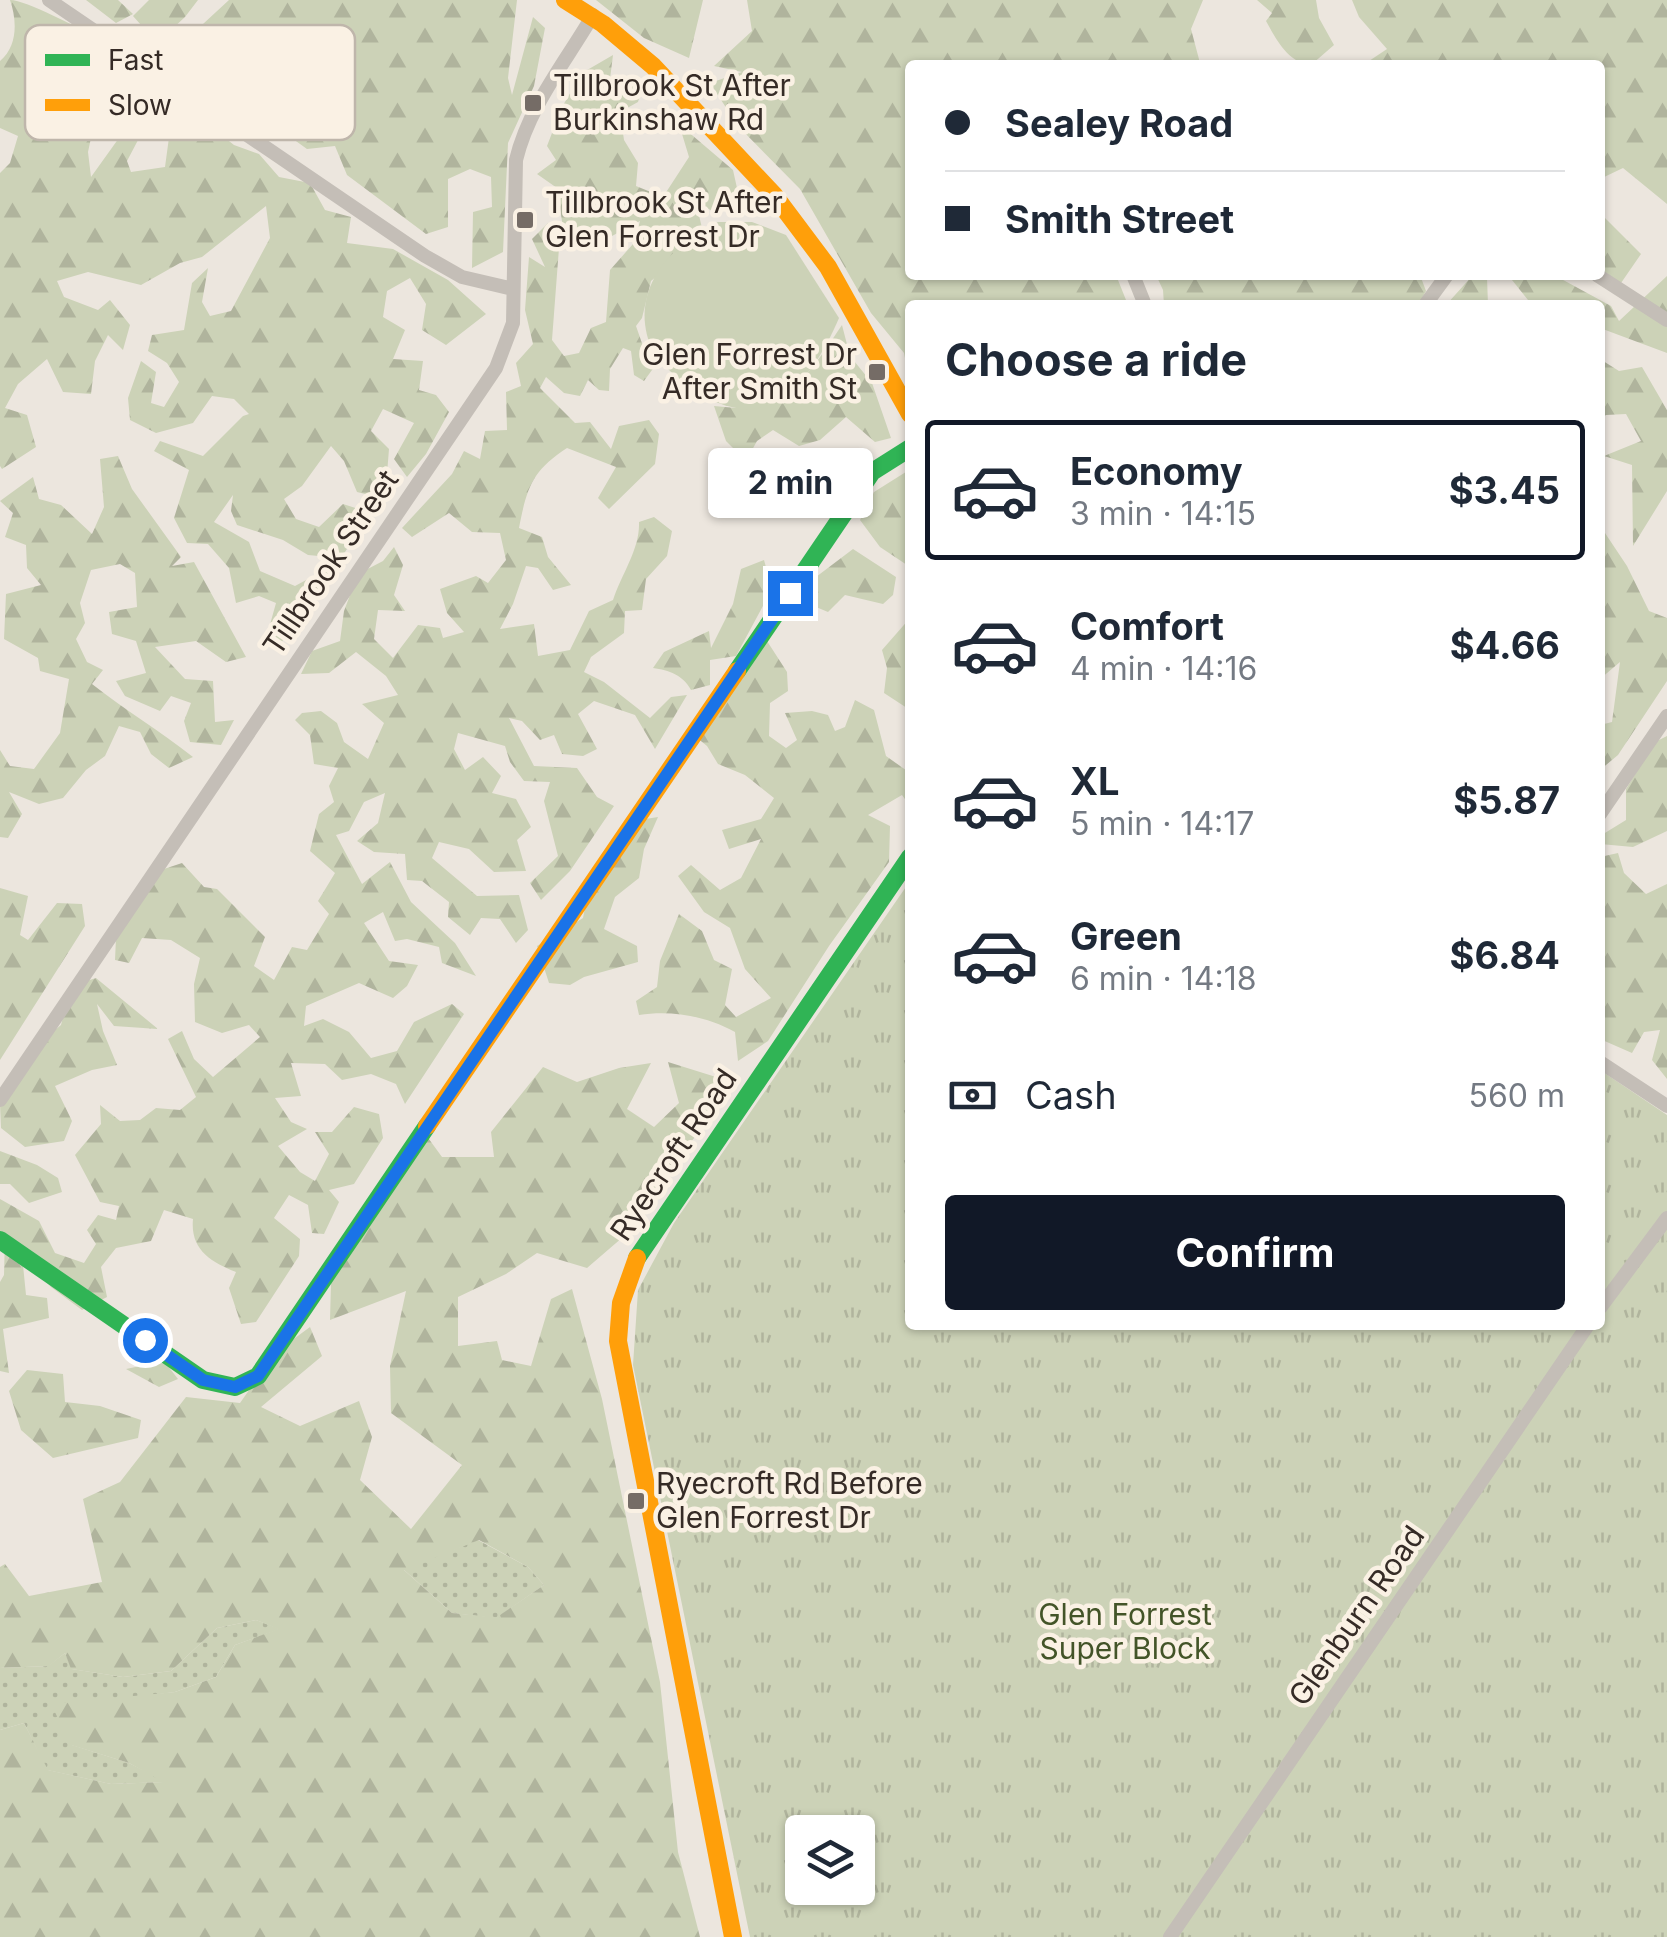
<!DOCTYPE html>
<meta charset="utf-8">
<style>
body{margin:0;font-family:Inter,sans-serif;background:#f6f6f7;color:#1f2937;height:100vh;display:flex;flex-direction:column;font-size:38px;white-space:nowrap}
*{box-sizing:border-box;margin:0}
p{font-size:32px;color:#747a83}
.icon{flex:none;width:55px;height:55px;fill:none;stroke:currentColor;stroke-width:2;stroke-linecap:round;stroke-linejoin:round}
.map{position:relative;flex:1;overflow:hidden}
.drawer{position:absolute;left:905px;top:300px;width:700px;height:1030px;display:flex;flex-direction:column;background:#fff;border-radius:10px;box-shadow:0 2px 8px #0004}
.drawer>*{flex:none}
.banner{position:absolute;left:905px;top:60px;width:700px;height:220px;border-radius:10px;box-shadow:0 2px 8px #0004;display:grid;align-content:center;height:220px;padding:0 40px;background:#fff}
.tools{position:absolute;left:785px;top:1815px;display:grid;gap:20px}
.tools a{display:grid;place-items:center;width:90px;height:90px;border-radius:10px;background:#fff;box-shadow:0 2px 8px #0004;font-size:50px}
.end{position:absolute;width:45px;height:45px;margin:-22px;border:12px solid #1a73e8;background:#fff;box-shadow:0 0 0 5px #fff}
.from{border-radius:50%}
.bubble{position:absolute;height:70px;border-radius:10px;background:#fff;box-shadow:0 2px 8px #0004;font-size:32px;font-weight:700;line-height:70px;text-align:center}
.banner b{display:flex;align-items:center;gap:35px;height:95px;font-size:38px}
.banner b+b{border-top:2px solid #e0e1e3}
.banner i{width:25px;height:25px;background:#1f2937}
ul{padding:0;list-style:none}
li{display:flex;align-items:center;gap:30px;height:140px;margin:0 20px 15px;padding:0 20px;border:5px solid transparent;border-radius:10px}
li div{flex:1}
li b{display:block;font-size:38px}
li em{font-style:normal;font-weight:700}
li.active{border-color:#111827}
li>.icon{width:90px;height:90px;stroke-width:1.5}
h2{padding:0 40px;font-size:45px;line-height:120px}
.pay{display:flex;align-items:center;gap:25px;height:110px;padding:0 40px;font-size:38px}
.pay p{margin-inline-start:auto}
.primary-button{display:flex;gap:20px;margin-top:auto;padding:20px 40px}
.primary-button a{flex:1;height:115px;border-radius:10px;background:#111827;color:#fff;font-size:40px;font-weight:700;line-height:115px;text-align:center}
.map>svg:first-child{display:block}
.grass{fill:url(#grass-dots)}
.forest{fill:url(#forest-firs);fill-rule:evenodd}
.park{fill:url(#park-tufts);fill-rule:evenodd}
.pitch{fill:#ccd2b7}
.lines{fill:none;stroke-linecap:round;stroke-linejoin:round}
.street{stroke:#c4beb7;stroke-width:14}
.fast{stroke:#30b455;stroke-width:18}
.slow{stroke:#ff9f0a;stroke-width:18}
.route{stroke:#1a73e8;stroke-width:12}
.poi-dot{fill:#756c66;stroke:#faf1e4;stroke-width:4}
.labels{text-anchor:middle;stroke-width:9;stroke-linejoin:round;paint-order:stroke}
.poi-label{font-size:30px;fill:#352b26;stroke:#faf1e4;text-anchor:start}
.street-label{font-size:30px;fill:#352b26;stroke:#faf1e4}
.park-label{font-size:30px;fill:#435428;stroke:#faf1e4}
.key{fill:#faf1e4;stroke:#bfb6ab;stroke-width:2.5}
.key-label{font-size:28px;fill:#352b26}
</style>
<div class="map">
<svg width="1667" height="1937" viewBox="0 0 1667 1937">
<defs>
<pattern id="grass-dots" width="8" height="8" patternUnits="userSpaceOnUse" patternTransform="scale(2.5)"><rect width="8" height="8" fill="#ccd2b7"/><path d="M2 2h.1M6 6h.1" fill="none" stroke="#b0b49d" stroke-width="1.8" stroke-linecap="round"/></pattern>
<pattern id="forest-firs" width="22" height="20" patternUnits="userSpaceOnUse" patternTransform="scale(2.5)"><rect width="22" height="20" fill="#ccd2b7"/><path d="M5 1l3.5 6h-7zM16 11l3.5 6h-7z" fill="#b0b49d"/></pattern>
<pattern id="park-tufts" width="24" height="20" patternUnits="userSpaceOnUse" patternTransform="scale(2.5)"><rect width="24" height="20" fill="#ccd2b7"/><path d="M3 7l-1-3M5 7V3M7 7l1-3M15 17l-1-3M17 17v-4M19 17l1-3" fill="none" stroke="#b0b49d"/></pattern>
</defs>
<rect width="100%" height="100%" fill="#ece6de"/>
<path class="grass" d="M 478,1540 L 528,1567 L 544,1585 L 501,1615 L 502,1619 L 452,1613 L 403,1569 Z
M 256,1620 L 280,1629 L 235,1645 L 216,1677 L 175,1692 L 121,1699 L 72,1745 L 129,1763 L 166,1782 L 111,1784 L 47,1770 L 24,1723 L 0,1730 L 0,1668 L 48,1666 L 65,1653 L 72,1669 L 123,1677 L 171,1671 L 217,1628 Z"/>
<path class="forest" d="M 10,0 C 27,0 76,28 96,36 L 105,72 L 88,152 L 91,177 L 134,117 L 126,104 L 144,82 L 156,106 L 127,161 L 131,172 L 165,167 L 170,130 L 186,107 L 234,145 L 259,154 L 279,177 L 310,183 L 325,210 L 351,217 L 347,243 L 393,249 L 448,280 L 486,314 L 446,345 L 422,330 L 426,304 L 410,278 L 387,291 L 383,317 L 405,330 L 393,359 L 423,361 L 419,390 L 436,395 L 449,412 L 426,454 L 407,477 L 394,459 L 414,423 L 383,409 L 371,431 L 389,449 L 385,499 L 357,492 L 344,461 L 331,446 L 302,486 L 284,499 L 296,519 L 319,527 L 343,504 L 371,513 L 341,558 L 308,555 L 283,540 L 237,525 L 231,511 L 233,495 L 214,522 L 249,542 L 260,571 L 295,586 L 334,565 L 325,589 L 295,614 L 282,642 L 264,646 L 276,603 L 259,596 L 236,603 L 229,568 L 208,544 L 187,543 L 174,518 L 189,470 L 154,451 L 160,441 L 203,456 L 243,416 L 249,414 L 234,399 L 212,396 L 193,423 L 156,433 L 130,420 L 128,398 L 141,361 L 156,372 L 151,403 L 164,407 L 179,382 L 167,363 L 148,351 L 152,335 L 184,330 L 192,283 L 208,268 L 202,302 L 210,316 L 231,311 L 270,238 L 266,206 L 202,257 L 180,263 L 141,285 L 88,272 L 57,281 L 64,297 L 98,310 L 110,300 L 130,325 L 123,350 L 108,335 L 95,361 L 91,394 L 63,392 L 47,359 L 18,384 L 5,408 L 27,415 L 36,447 L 2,469 L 0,466 L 0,173 L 10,163 L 18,136 L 0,128 L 0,61 C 18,46 17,20 10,0 Z
M 86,0 L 118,0 L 133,14 L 116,23 Z
M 149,0 L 198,0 L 185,17 L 157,43 L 133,16 Z
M 229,0 L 517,0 L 508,78 L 512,95 L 533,17 L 545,28 L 534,86 L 508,143 L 503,252 L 472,268 L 473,212 L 492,207 L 491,177 L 470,169 L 448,179 L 448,227 L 426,234 L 347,175 L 335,146 L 307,149 L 243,103 L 248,79 L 274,47 L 239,40 L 234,62 L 234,79 L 204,88 L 163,54 L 190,36 Z
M 596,0 L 703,0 L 689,58 L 644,38 Z
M 747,0 L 1203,0 L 1191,29 L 1200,63 L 1197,65 L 910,65 L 910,275 L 1116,275 L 1128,305 L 910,305 L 910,383 L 904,353 L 871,313 L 800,189 L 738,126 L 710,83 L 742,72 L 714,66 L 752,31 Z
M 1257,0 L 1316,0 L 1319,18 L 1334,45 L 1311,65 C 1288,63 1276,39 1266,21 L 1272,13 Z
M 1352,0 L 1667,0 L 1667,204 L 1623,168 L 1600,179 L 1600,65 L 1363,65 L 1387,49 L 1359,17 Z
M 613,55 L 609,87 L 643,85 L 638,102 L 620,112 L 624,140 L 638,163 L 636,186 L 663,197 L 689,157 L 679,124 L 733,170 L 741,206 L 714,212 L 696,202 L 704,237 L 651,281 L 642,318 L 636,326 L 644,349 L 660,359 L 644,381 L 634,375 L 631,351 L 623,348 L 610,369 L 609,391 L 599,390 L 588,380 L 580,396 L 564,393 L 546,377 L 540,388 L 575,423 L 590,422 L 611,449 L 619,426 L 649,420 L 659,434 L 655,464 L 609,509 L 598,498 L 616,467 L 567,448 C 532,471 527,487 519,528 L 542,537 L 548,557 L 571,585 L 553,590 L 538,568 L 526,566 L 513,604 L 500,629 L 534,624 L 538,656 L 570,650 L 589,611 L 613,600 C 622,573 640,549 639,522 L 654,517 L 672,531 L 667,556 L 646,579 L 642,610 L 625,611 L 624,633 L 591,657 L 584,672 L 604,682 L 650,718 L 671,697 L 687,695 L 655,749 L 635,715 L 594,701 L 578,714 L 597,749 L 583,756 L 562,754 L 554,735 L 540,740 L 522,721 L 509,718 L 534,766 L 577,768 L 597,797 L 614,806 L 570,871 L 541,900 L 530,883 L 558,856 L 544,801 L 550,782 L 524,781 L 510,762 L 505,746 L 458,733 L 454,749 L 465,770 L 483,757 L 501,776 L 492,793 L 516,799 L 531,827 L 517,840 L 526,871 L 494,872 L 469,849 L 439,842 L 432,858 L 477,896 L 519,895 L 528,930 L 516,943 L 500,919 L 481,918 L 470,935 L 448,917 L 449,902 L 422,881 L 407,880 L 405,854 L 374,852 L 357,841 L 378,823 L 385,793 L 364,802 L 349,831 L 336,835 L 362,884 L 390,862 L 411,902 L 455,943 L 476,976 L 442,963 L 439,947 L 407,939 L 395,941 L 383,912 L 364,923 L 389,961 L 418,965 L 407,986 L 393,998 L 359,983 L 306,1006 L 304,1026 L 323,1019 L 349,1032 L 371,1058 L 397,1051 L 414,1022 L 452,1004 L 464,1014 L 405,1104 L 396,1084 L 371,1074 L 342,1080 L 325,1064 L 291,1063 L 301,1096 L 275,1098 L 291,1122 L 307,1129 L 278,1146 L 300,1172 L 315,1181 L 329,1154 L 315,1132 L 332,1132 L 354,1107 L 379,1114 L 383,1138 L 354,1184 L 329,1190 L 339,1202 L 324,1234 L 312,1233 L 308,1205 L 289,1195 L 274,1218 L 300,1239 L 299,1256 L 256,1322 L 241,1324 L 229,1288 L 236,1272 C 210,1262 190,1249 193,1219 L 164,1210 L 151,1241 L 116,1248 L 101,1267 L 107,1297 L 82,1310 L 51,1287 L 22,1255 L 26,1295 L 47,1298 L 49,1318 L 3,1329 L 9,1373 L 0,1371 L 0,1282 L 4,1275 L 5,1236 L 0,1235 L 0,1199 L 39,1221 L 55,1253 L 84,1263 L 96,1244 L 87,1230 L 98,1215 L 116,1220 L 119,1206 L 100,1202 L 75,1155 L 101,1124 L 100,1105 L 120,1121 L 140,1120 L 156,1108 L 180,1110 L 196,1097 L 168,1039 L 182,1031 L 194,1059 L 213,1077 L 260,1037 L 249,1025 L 222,1033 L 195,1022 L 194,984 L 200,958 L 171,940 L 142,938 L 129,963 L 115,960 L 116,938 L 158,871 L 182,863 L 204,887 L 217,889 L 265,937 L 254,966 L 274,980 L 292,947 L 307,950 L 329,914 L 318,901 L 335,873 L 310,851 L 319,814 L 334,802 L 329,786 L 338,768 L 314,764 L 310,735 L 295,720 L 302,713 L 321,711 L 337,723 L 344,742 L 368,759 L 384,723 L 362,704 L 398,695 L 386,676 L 356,652 L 329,673 L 301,674 L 312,651 L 340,641 L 344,611 L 358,574 L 383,561 L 394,547 L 403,565 L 394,595 L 405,611 L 378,610 L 374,639 L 393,658 L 418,625 L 440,628 L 443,638 L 464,632 L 447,613 L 440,589 L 476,576 L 488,583 L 506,560 L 500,533 L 472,532 L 449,513 L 412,537 L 402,528 L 452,474 L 464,451 L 480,459 L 485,431 L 507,430 L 506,392 L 521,386 L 516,363 L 533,344 L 525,310 L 529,257 L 545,267 L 532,239 L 548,223 L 559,248 L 552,340 L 564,356 L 579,353 L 591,328 L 606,322 L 610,270 L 633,244 L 640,221 L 612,236 L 563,228 L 557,188 L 537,174 L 556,160 L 547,146 L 562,107 L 582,73 Z
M 1600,213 L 1641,254 L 1621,283 L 1600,269 Z
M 1156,275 L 1420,275 L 1426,291 L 1418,305 L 1164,305 L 1163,290 Z
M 1473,275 L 1494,275 L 1487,277 L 1488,305 L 1446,305 Z
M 1508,275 L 1554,275 L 1611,306 L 1619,321 L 1667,276 L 1667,353 L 1600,328 L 1600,305 L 1532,305 Z
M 842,325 L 850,356 L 872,383 L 891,438 L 875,442 L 846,417 L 820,440 L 799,446 L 773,430 L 757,441 L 746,461 L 726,441 L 714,406 C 727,407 742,409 755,408 C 794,402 822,354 842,325 Z
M 1600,359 L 1619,371 L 1642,367 L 1667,410 L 1667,491 L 1633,546 L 1632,465 L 1604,456 L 1641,441 L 1626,414 L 1606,415 L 1600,419 Z
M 118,456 L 132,489 L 181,557 L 172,566 L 194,562 L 246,657 L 226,662 L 196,641 L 155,647 L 185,679 L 213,681 L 215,722 L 234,720 L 221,745 L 190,742 L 184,721 L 191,703 L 171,696 L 160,711 L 125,696 L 116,681 L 146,673 L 136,641 L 112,634 L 109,612 L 137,607 L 135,573 L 120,564 L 91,570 L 80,603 L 85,623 L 76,639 L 87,662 L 103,670 L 92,684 C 125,710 160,731 193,757 L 169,768 L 151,754 L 140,732 L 119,726 L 105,756 L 86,770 L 63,798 L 39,804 L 9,792 L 22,814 L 8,838 L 0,837 L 0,750 L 10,766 L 34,769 L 60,733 L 69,679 L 40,671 L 38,658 L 4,639 L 6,594 L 41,585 L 27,568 L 26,545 L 5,537 L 13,513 L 0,501 L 33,477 L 39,499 L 61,505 L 92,534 L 104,507 L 100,459 Z
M 909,470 L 910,471 L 910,567 L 880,547 L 860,520 L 874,492 Z
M 1605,533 L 1627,566 L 1649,611 L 1667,618 L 1667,681 L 1618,755 L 1600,770 L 1600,725 L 1612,722 L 1620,662 L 1600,679 L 1600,535 Z
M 853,549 L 896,577 L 893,595 L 883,604 L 845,595 L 828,612 L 804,602 L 808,583 Z
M 764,560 L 772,589 L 736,656 L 710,660 L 710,685 L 691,690 C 683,675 669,670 653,668 L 664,652 L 709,631 L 711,648 L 733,604 L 741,569 Z
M 910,618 L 910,710 L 884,693 L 887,668 L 882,650 Z
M 767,641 L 787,672 L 788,691 L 770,703 L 769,736 L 786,748 L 797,740 L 785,713 L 812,711 L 828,715 L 835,731 L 845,727 L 855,700 L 874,710 L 886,756 L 910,773 L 910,806 L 902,795 L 868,815 L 890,826 L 889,862 L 829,946 L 768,1041 L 738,1061 L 735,1032 C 706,1016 672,1010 639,1015 L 636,1001 L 657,987 L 660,961 L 679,914 L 702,931 L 714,960 L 732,969 L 725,1005 L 736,1017 L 771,998 L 745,969 L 730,928 L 704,912 L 678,876 L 691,865 L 720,890 L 741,878 L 761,839 L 729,849 L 722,830 L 761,819 L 774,798 L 745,775 L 718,764 L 707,746 L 696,737 Z
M 1667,736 L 1667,831 L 1633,847 L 1600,844 L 1600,836 L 1626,820 L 1626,789 L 1655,742 Z
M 658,817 L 644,849 L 639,878 L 615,897 L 604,929 L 637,946 L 638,962 L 584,977 L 570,985 L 549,983 L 537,946 L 583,918 L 592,871 L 633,821 Z
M 1618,853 L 1624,873 L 1646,894 L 1667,884 L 1667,1079 L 1652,1060 L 1660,1030 L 1644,1032 L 1632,1053 L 1600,1039 L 1600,857 Z
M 0,888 L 28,896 L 20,935 L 28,940 L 57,903 L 82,904 L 85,926 L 0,1060 Z
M 96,978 L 158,1029 L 114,1026 L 97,1004 L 103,1031 L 117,1065 L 92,1070 L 55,1086 L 72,1121 L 64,1141 L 25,1147 L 1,1128 L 0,1104 L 37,1045 L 61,1025 L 71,986 Z
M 668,1062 L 716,1077 L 729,1089 L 623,1237 L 587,1268 L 537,1253 L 506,1274 L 458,1297 L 458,1346 L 497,1341 L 502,1360 L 531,1366 L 551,1299 L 572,1289 L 602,1399 L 660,1682 L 678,1852 L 700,1937 L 0,1937 L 0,1730 L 24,1723 L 48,1770 L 111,1784 L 163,1782 L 129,1763 L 71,1745 L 51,1704 L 175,1692 L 216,1677 L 235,1645 L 278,1629 L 256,1620 L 217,1628 L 171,1671 L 123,1677 L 71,1669 L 65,1653 L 49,1666 L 0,1668 L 0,1567 L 5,1564 L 29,1596 L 102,1582 L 83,1499 L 120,1482 L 186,1397 L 240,1403 L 276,1352 L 310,1327 L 322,1356 L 261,1407 L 300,1426 L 359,1401 L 372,1437 L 360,1480 L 411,1529 L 462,1465 L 391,1413 L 390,1366 L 406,1291 L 330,1320 L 331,1283 L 426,1135 L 442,1157 L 494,1157 L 491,1132 L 543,1067 L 577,1082 L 619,1068 L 651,1063 L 627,1109 L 654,1127 L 679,1103 ZM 479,1540 L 528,1567 L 544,1585 L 500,1615 L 501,1618 L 452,1613 L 404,1570 Z
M 0,1151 L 37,1165 L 58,1178 L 62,1192 L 29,1203 L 10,1184 L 0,1184 Z
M 164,1361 L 178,1379 L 159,1387 L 126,1369 Z
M 27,1370 L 63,1374 L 65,1402 L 100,1406 L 141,1420 L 138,1438 L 53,1458 L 21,1430 L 9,1391 Z"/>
<path class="park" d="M 910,881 L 910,1325 L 1600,1325 L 1600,1070 L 1667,1115 L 1667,1937 L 750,1937 L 633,1365 L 638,1290 L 674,1223 ZM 802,1832 L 858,1832 L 858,1888 L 802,1888 Z"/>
<path class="pitch" d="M 718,222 L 752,222 L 786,235 L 839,318 C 824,353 804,387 768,405 C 728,424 657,374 647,335 C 634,283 675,242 718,222 Z"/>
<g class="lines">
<path class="street" d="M 49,0 L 425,256 L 462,277 L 513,289
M 1133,275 L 1145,305
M 1597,275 L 1667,320
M 1425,305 L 1447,275
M 1600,814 L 1667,716
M 1600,1062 L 1667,1106
M 0,1100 L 496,368 L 513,323 L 516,160 C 529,106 565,63 593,15
M 1600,1308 L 1667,1218
M 1170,1937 L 1588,1325"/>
<path class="fast" d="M 737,671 L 872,472 L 910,448
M 0,1240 L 203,1380 L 235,1387 L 258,1376 L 427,1126
M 637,1258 L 910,857"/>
<path class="slow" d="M 565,0 L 603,24 L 653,66 L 774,195 L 828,267 L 910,414
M 427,1126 L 737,671
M 637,1258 L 621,1303 L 618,1341 L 733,1937"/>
</g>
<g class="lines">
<path class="route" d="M 145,1340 L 203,1380 L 235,1387 L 258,1376 L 790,593"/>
</g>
<g class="poi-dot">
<rect x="523" y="93" width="20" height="20" rx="5"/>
<rect x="515" y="210" width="20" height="20" rx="5"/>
<rect x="867" y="362" width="20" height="20" rx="5"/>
<rect x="626" y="1491" width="20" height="20" rx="5"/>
</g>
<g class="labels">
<g class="poi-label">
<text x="553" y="96">Tillbrook St After<tspan x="553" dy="34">Burkinshaw Rd</tspan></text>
<text x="545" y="213">Tillbrook St After<tspan x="545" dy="34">Glen Forrest Dr</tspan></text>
<text x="857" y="365" text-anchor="end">Glen Forrest Dr<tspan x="857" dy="34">After Smith St</tspan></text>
<text x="656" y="1494">Ryecroft Rd Before<tspan x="656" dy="34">Glen Forrest Dr</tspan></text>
</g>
<g class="street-label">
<text transform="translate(331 563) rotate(-56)" y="10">Tillbrook Street</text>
<text transform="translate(674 1155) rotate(-56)" y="10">Ryecroft Road</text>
<text transform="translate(1357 1616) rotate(-55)" y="10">Glenburn Road</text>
</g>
<g class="park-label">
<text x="1125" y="1625">Glen Forrest<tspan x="1125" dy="34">Super Block</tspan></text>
</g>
</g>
<rect x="25" y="25" width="330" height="115" rx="15" class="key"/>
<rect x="45" y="54" width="45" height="12" fill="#30b455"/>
<rect x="45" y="99" width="45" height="12" fill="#ff9f0a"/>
<g class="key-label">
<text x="108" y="70">Fast</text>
<text x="108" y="115">Slow</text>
</g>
</svg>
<div class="tools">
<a><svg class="icon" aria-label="layers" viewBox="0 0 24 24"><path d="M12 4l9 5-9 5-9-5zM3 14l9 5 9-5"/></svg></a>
</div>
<i class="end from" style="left:145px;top:1340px"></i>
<i class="end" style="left:790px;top:593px"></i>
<div class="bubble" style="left:708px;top:448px;width:165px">2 min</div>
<div class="banner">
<b><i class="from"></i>Sealey Road</b>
<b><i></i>Smith Street</b>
</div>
<section class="drawer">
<h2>Choose a ride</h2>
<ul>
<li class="active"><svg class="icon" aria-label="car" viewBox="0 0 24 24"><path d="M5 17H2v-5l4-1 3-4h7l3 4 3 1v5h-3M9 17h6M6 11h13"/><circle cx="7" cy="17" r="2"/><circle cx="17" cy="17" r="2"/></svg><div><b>Economy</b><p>3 min · 14:15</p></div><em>$3.45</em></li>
<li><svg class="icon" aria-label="car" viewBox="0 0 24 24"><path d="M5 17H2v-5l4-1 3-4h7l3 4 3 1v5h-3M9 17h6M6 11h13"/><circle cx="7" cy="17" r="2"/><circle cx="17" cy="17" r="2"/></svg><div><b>Comfort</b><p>4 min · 14:16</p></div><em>$4.66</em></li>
<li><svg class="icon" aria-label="car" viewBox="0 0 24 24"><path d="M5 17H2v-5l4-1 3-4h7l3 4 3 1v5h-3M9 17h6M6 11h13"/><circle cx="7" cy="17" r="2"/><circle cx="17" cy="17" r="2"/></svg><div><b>XL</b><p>5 min · 14:17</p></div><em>$5.87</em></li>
<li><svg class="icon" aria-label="car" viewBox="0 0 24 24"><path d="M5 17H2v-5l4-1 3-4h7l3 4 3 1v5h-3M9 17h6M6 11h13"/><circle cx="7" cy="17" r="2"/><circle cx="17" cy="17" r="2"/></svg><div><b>Green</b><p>6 min · 14:18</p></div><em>$6.84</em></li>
</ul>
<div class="pay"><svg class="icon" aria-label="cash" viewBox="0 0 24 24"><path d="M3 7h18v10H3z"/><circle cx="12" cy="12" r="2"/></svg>Cash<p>560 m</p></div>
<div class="primary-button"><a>Confirm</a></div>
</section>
</div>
